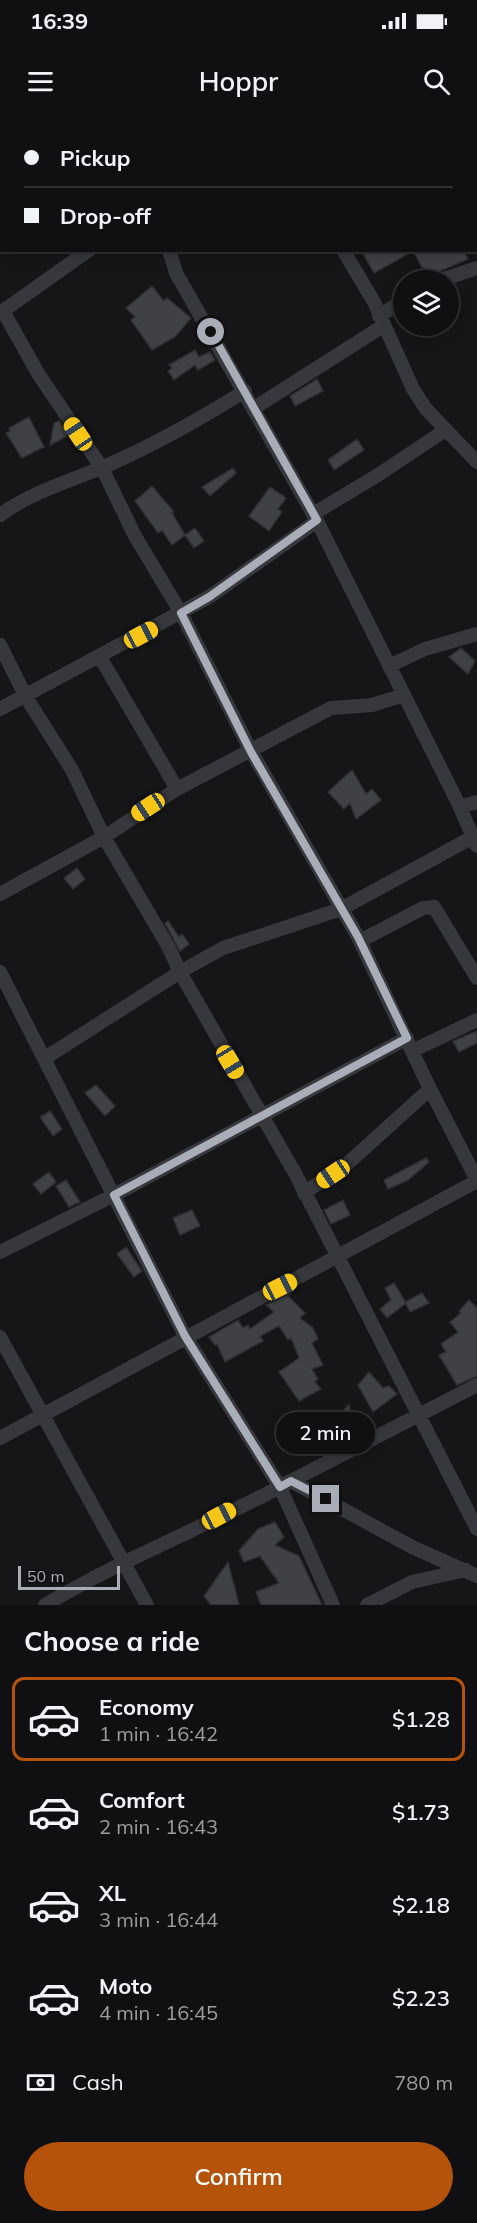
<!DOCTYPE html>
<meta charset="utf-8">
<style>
body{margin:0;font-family:Mulish,sans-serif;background:#1e1e20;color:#f1f3f6;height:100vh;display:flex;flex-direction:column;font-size:22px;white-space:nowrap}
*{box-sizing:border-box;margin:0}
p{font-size:20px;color:#9c9d9f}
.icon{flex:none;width:33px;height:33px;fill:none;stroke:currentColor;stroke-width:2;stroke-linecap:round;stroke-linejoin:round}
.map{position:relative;height:1485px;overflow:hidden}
.sheet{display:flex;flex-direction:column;background:#101012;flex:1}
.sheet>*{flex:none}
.banner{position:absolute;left:0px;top:0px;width:477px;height:132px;box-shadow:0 3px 15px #0003,0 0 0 2px #303032;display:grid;align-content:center;height:132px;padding:0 24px;background:#101012}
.controls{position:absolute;left:393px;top:150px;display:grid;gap:12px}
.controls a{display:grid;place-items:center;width:66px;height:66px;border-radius:50%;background:#101012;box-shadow:0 3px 15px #0003,0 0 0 2px #303032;font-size:30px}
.scale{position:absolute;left:18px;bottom:15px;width:102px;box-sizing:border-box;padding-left:6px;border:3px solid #a8adb8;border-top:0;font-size:16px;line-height:21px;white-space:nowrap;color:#a8adb8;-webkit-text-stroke:4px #111113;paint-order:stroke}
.end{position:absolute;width:27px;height:27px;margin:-14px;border:8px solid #a8adb8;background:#111;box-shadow:0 0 0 3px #111}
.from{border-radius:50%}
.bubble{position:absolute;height:42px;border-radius:21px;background:#101012;box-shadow:0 3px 15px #0003,0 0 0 2px #303032;font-size:20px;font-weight:600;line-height:42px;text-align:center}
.car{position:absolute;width:18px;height:36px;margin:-18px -9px;border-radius:8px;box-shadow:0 0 4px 2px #0007;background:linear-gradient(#f5c518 24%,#345 0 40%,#f5c518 0 76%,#345 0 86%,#f5c518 0)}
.banner b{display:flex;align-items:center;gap:21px;height:57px;font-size:22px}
.banner b+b{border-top:2px solid #303032}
.banner i{width:15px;height:15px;background:#f1f3f6}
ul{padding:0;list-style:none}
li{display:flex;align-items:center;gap:18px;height:84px;margin:0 12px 9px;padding:0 12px;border:3px solid transparent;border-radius:12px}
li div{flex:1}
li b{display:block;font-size:22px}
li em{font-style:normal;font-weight:600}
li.on{border-color:#b45309}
li>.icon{width:54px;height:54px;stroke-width:1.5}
h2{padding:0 24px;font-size:27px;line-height:72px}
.pay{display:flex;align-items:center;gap:15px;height:66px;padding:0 24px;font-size:22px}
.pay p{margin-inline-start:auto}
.cta{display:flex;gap:12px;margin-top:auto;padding:12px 24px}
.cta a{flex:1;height:69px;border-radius:36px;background:#b45309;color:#fff;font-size:24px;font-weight:600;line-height:69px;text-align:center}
.status{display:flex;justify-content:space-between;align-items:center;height:42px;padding:0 30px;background:#101012;direction:ltr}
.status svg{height:16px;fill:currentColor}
header{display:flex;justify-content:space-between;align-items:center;height:78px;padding:0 24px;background:#101012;font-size:27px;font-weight:600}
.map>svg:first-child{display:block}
.building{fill:#404145;stroke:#303034;stroke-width:1.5}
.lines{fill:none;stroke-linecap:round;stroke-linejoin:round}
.street{stroke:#37383d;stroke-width:14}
.route{stroke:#a8adb8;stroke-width:8}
</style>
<div class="status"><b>16:39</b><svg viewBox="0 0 49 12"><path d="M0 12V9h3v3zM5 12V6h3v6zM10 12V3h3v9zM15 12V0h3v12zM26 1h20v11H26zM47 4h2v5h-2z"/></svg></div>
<header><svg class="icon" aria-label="menu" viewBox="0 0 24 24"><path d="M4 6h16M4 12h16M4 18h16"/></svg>Hoppr<svg class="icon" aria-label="search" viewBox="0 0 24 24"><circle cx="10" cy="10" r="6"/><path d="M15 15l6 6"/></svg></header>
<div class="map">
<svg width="477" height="1485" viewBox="0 0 477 1485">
<rect width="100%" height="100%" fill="#161618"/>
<path class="building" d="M 361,130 L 463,130 L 468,139 L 438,152 L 429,160 L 413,131 L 374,153 Z
M 152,166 L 164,181 L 167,178 L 191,198 L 175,217 L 152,230 L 131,200 L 135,197 L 126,188 Z
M 195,230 L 199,237 L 210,232 L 215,240 L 198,250 L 195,245 L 174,260 L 168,251 L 172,248 L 169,245 Z
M 317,259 L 323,271 L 295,286 L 290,276 Z
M 29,297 L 44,327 L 22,338 L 6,313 L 10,311 L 9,308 Z
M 59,301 L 69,315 L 50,325 L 54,303 Z
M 357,319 L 364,330 L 334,350 L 328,340 Z
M 233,348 L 236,353 L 210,376 L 202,367 Z
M 152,366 L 174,392 L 172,393 L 185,415 L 195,408 L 204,421 L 194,428 L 185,415 L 172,425 L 162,410 L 158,413 L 135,381 Z
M 270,367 L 286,378 L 278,389 L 282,392 L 269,411 L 249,396 Z
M 461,528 L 475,541 L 468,554 L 449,537 Z
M 352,650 L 366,674 L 372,669 L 381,680 L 356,699 L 350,683 L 344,689 L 328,672 Z
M 77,748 L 85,759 L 73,769 L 64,758 Z
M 168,801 L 179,817 L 182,814 L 189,824 L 180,831 L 165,803 Z
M 477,911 L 477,923 L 459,932 L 453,921 Z
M 96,965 L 115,986 L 105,996 L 85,973 Z
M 50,991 L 62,1009 L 53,1016 L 40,997 Z
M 426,1038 L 429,1042 L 408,1060 L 388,1069 L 384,1060 Z
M 49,1052 L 56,1062 L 41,1074 L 33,1064 Z
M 66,1060 L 80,1082 L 69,1087 L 56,1066 Z
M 343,1080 L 350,1095 L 331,1104 L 324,1090 Z
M 192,1090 L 200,1106 L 180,1115 L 173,1098 Z
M 126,1127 L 142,1151 L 134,1157 L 117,1134 Z
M 394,1163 L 406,1183 L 387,1198 L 380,1189 L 391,1180 L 385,1168 Z
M 293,1171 L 288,1176 L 305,1193 L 300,1198 L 313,1208 L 318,1219 L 312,1223 L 323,1245 L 312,1249 L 318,1259 L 315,1262 L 321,1269 L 299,1281 L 279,1252 L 299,1238 L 291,1218 L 288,1220 L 279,1206 L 260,1216 L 263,1221 L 225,1242 L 217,1224 L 215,1225 L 209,1217 L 238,1200 L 243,1208 L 248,1205 L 250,1209 L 274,1192 L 266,1185 Z
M 422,1173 L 429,1183 L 410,1192 L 405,1182 Z
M 469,1180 L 477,1188 L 477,1256 L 457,1265 L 439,1235 L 446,1232 L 441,1224 L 458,1212 L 450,1202 L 461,1193 L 459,1191 Z
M 369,1252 L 383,1268 L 389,1266 L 397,1274 L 373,1292 L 358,1265 Z
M 349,1285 L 354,1307 L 341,1310 L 339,1294 Z
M 275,1402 L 284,1417 L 275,1425 L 299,1436 L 322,1485 L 261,1485 L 256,1472 L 279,1463 L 260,1436 L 244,1442 L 239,1431 L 258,1409 Z
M 228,1442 L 239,1485 L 211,1485 L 204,1476 Z"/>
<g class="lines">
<path class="street" d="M 120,0 L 121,2
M 319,2 L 319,0
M 169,130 L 176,153 L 317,401 L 457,681 L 477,726
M 343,130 L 374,182 L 413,269 L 426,289 L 477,342
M 441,160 L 477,148
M 3,191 L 39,255 L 102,348 L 135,416 L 181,493 L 251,631 L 358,817 L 430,969 L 477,1060
M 0,193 L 89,130
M 379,196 L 404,180
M 254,288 L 383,206
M 313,394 L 378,355 L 444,311
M 0,395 C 33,371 71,361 108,345 C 156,324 200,299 245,271
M 0,525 L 26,577 L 72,650 L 104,717 L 168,826 L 180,852 L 296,1055 L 477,1409
M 100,537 L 177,669
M 389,546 L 425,529 L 477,514
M 0,589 L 209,477 L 317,401
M 460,687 L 477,682
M 0,774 L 104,717 L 177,669 L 331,588 L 372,585 L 404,575
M 360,821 L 423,788 L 434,787 L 477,858
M 0,852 L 185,1216 L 280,1367 L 333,1485
M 412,931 L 477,900
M 45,938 L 180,852 L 223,828 L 341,789 L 473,717
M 304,1073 L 347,1044 L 430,969
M 0,1132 L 114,1075 L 407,918
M 0,1217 L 147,1485
M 0,1318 L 477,1061
M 291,1361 L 477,1265
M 45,1485 C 124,1438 210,1405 291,1361 L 412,1427 L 477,1456
M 367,1485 L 412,1462 L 466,1450"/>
</g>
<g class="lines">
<path class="route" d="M 211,212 L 317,400 L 209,477 L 181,493 L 251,632 L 358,817 L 407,918 L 114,1075 L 185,1216 L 280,1367 L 291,1361 L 326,1379"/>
</g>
</svg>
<div class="controls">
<a><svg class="icon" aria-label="layers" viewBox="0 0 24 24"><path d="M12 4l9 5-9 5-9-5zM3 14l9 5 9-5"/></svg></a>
</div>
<div class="scale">50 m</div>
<i class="end from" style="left:211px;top:212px"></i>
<i class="end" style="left:326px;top:1379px"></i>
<div class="bubble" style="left:276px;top:1292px;width:99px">2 min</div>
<i class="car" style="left:78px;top:314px;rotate:326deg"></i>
<i class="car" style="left:141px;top:515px;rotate:62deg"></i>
<i class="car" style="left:148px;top:687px;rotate:237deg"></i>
<i class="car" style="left:230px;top:942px;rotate:149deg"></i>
<i class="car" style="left:333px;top:1054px;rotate:236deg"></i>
<i class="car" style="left:280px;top:1167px;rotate:63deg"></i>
<i class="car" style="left:219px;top:1396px;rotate:62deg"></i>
<div class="banner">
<b><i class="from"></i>Pickup</b>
<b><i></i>Drop-off</b>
</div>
</div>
<section class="sheet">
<h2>Choose a ride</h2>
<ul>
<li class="on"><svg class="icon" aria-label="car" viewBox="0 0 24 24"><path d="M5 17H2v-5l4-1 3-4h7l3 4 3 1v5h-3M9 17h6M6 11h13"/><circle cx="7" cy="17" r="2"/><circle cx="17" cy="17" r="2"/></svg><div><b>Economy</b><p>1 min · 16:42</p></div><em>$1.28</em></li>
<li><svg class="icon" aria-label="car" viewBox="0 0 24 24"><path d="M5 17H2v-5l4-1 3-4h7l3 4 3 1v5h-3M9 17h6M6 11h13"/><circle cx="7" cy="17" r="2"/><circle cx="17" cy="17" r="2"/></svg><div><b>Comfort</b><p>2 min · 16:43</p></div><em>$1.73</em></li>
<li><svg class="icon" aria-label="car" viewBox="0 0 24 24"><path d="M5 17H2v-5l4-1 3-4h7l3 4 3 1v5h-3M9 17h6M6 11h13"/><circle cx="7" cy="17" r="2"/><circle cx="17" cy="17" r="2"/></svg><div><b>XL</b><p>3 min · 16:44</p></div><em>$2.18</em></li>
<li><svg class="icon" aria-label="car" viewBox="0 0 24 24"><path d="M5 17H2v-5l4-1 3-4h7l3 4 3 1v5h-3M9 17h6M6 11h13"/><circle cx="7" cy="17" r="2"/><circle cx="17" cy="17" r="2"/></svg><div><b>Moto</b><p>4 min · 16:45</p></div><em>$2.23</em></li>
</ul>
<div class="pay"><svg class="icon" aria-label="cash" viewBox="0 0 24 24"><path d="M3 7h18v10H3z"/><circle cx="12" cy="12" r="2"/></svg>Cash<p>780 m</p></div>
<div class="cta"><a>Confirm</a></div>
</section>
